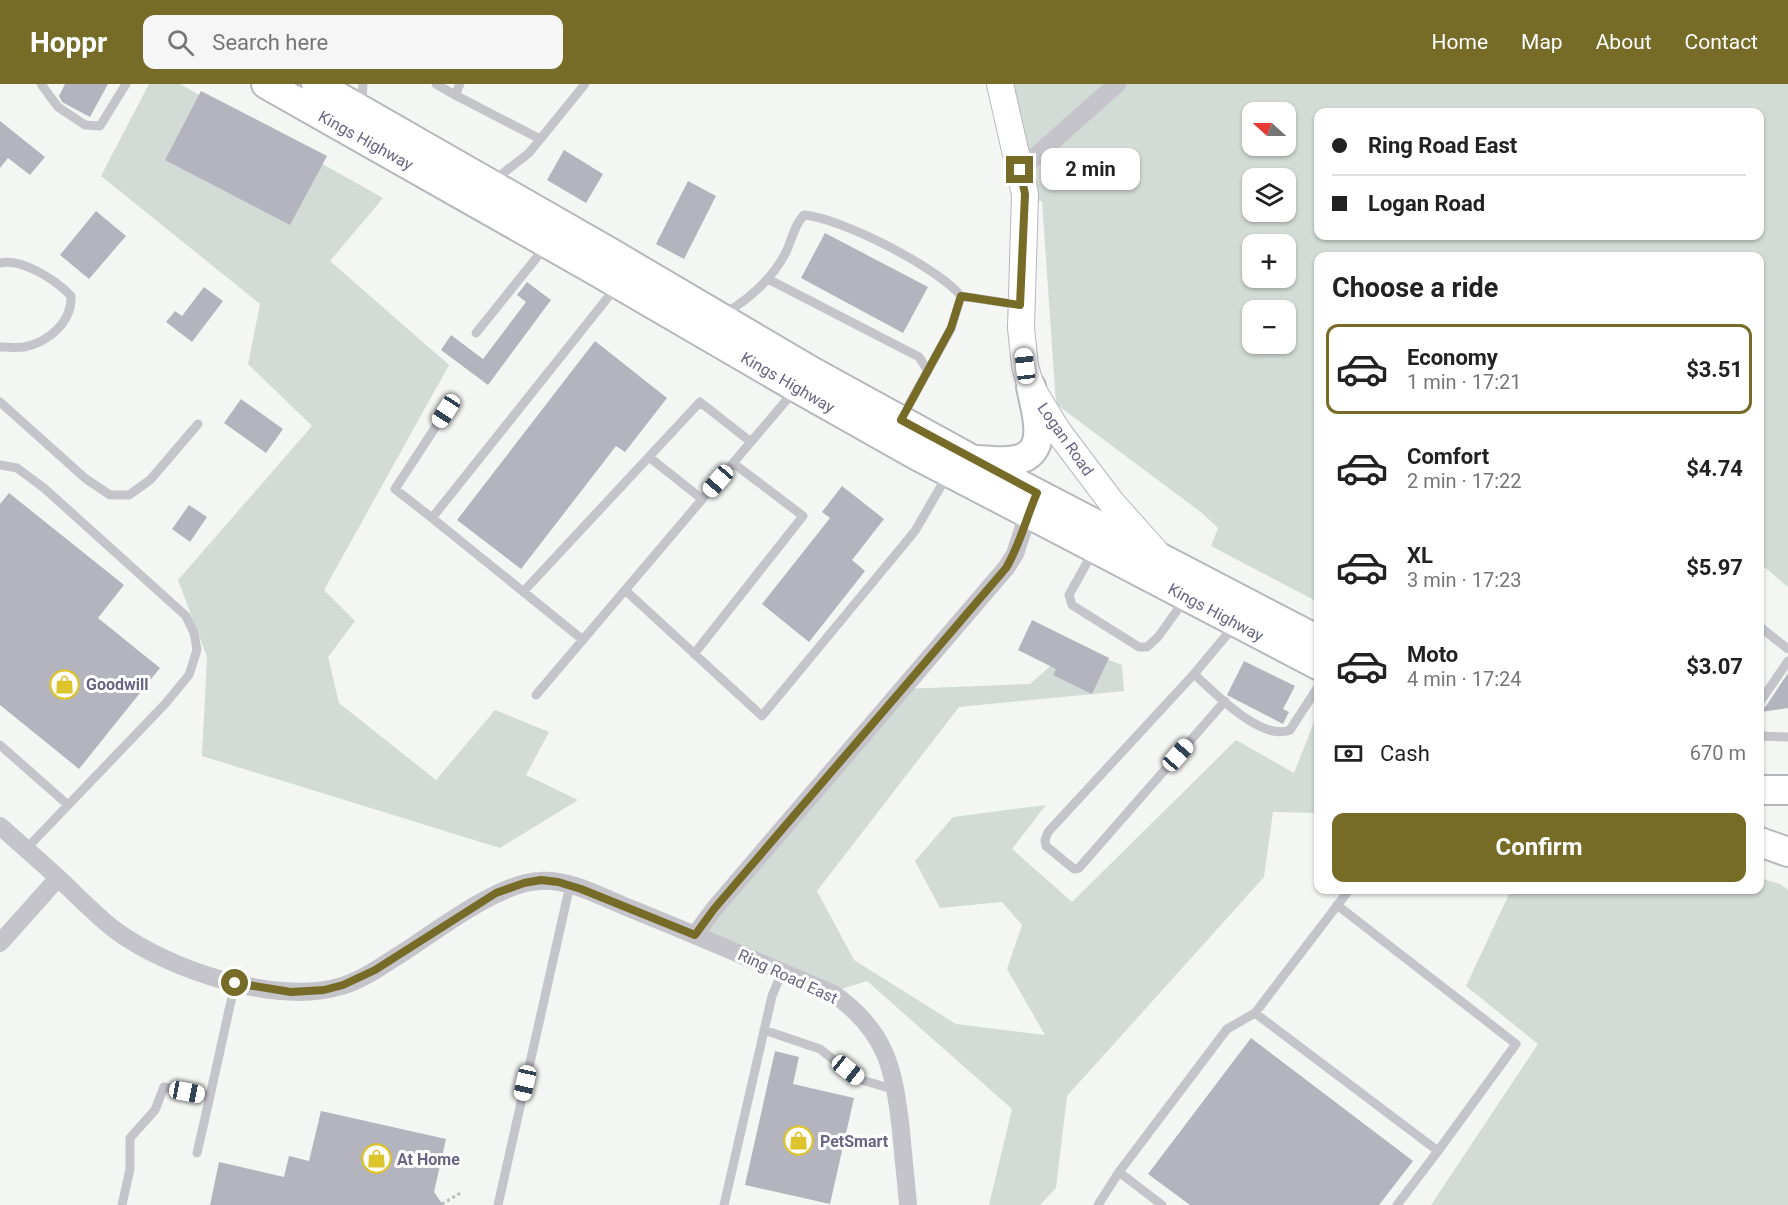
<!DOCTYPE html>
<meta charset="utf-8">
<style>
body{margin:0;font-family:Roboto,sans-serif;background:#f6f6f6;color:#222;height:100vh;display:flex;flex-direction:column;font-size:22px;white-space:nowrap}
*{box-sizing:border-box;margin:0}
p{font-size:20px;color:#767676}
.icon{flex:none;width:33px;height:33px;fill:none;stroke:currentColor;stroke-width:2;stroke-linecap:round;stroke-linejoin:round}
.map{position:relative;flex:1;overflow:hidden}
.side{position:absolute;left:1314px;top:168px;width:450px;height:642px;display:flex;flex-direction:column;background:#fff;border-radius:12px;box-shadow:0 2px 4px #0004}
.side>*{flex:none}
.hud{position:absolute;left:1314px;top:24px;width:450px;height:132px;border-radius:12px;box-shadow:0 2px 4px #0004;display:grid;align-content:center;height:132px;padding:0 18px;background:#fff}
.needle{width:39px;rotate:291deg}
.controls{position:absolute;left:1242px;top:18px;display:grid;gap:12px}
.controls a{display:grid;place-items:center;width:54px;height:54px;border-radius:12px;background:#fff;box-shadow:0 2px 4px #0004;font-size:30px}
.end{position:absolute;width:27px;height:27px;margin:-14px;border:8px solid #766b27;background:#fff;box-shadow:0 0 0 3px #fff}
.from{border-radius:50%}
.bubble{position:absolute;height:42px;border-radius:12px;background:#fff;box-shadow:0 2px 4px #0004;font-size:20px;font-weight:700;line-height:42px;text-align:center}
.car{position:absolute;width:18px;height:36px;margin:-18px -9px;border-radius:8px;box-shadow:0 0 4px 2px #0007;background:linear-gradient(#fff 24%,#345 0 40%,#fff 0 76%,#345 0 86%,#fff 0)}
.hud b{display:flex;align-items:center;gap:21px;height:57px;font-size:22px}
.hud b+b{border-top:2px solid #e0e0e0}
.hud i{width:15px;height:15px;background:#222}
ul{padding:0;list-style:none}
li{display:flex;align-items:center;gap:18px;height:90px;margin:0 12px 9px;padding:0 6px;border:3px solid transparent;border-radius:12px}
li div{flex:1}
li b{display:block;font-size:22px}
li em{font-style:normal;font-weight:700}
li.current{border-color:#766b27}
li>.icon{width:54px;height:54px;stroke-width:1.5}
h2{padding:0 18px;font-size:27px;line-height:72px}
.pay{display:flex;align-items:center;gap:15px;height:66px;padding:0 18px;font-size:22px}
.pay p{margin-inline-start:auto}
.primary-button{display:flex;gap:12px;margin-top:auto;padding:12px 18px}
.primary-button a{flex:1;height:69px;border-radius:12px;background:#766b27;color:#fff;font-size:24px;font-weight:700;line-height:69px;text-align:center}
header{display:flex;align-items:center;gap:36px;box-sizing:border-box;height:84px;padding:0 30px;background:#766b27;color:#fff}
header strong{font-size:28px}
nav{display:flex;gap:33px;margin-inline-start:auto;font-size:21px}
.search{width:420px;height:54px;background:#f6f6f6;display:flex;align-items:center;gap:15px;box-sizing:border-box;padding:0 21px;border-radius:12px;color:#767676;font-size:22px}
.map>svg:first-child{display:block}
.green{fill:#d2dbd5;fill-rule:evenodd}
.building{fill:#b3b4be}
.lines{fill:none;stroke-linecap:round;stroke-linejoin:round}
.secondary-casing{stroke:#b7b6bf;stroke-width:28}
.primary-casing{stroke:#b8b7be;stroke-width:32}
.path{stroke:#bababf;stroke-width:3;stroke-dasharray:3 3;stroke-linecap:butt}
.lane{stroke:#c5c4cb;stroke-width:9}
.street{stroke:#c5c4cb;stroke-width:18}
.secondary{stroke:#fff;stroke-width:26}
.primary{stroke:#fff;stroke-width:28}
.route{stroke:#766b27;stroke-width:8}
.labels{text-anchor:middle;stroke-width:6;stroke-linejoin:round;paint-order:stroke}
.street-label{font-size:16px;fill:#686683;stroke:#fff}
.poi-label{font-size:16px;font-weight:bold;fill:#686683;stroke:#fff;text-anchor:start}
</style>
<header>
<strong>Hoppr</strong>
<div class="search"><svg class="icon" aria-label="search" viewBox="0 0 24 24"><circle cx="10" cy="10" r="6"/><path d="M15 15l6 6"/></svg>Search here</div>
<nav><a>Home</a><a>Map</a><a>About</a><a>Contact</a></nav>
</header>
<div class="map">
<svg width="1788" height="1121" viewBox="0 0 1788 1121">
<rect width="100%" height="100%" fill="#f4f6f3"/>
<path class="green" d="M 149,0 L 180,0 L 383,114 L 330,177 L 449,281 L 324,506 L 355,537 L 328,573 L 339,619 L 436,696 L 495,626 L 549,648 L 526,691 L 578,716 L 500,764 L 202,672 L 207,573 L 178,496 L 312,342 L 248,280 L 260,220 L 101,92 Z
M 1003,0 L 1788,0 L 1788,503 L 1760,479 L 1760,172 L 1318,172 L 1318,518 L 1211,462 L 1218,444 L 1202,429 L 1056,320 L 1042,117 L 1024,115 ZM 1252,28 L 1286,28 L 1286,62 L 1252,62 ZM 1318,28 L 1760,28 L 1760,152 L 1318,152 ZM 1252,94 L 1286,94 L 1286,128 L 1252,128 ZM 1252,160 L 1286,160 L 1286,194 L 1252,194 ZM 1252,226 L 1286,226 L 1286,260 L 1252,260 Z
M 1073,562 L 1122,581 L 1124,607 L 959,623 L 817,807 L 854,876 L 956,940 L 1045,951 L 1007,885 L 1022,841 L 1002,818 L 940,824 L 915,777 L 953,733 L 1046,721 L 1012,765 L 1072,818 L 1236,656 L 1294,689 L 1318,628 L 1318,729 L 1273,728 L 1264,793 L 1067,1012 L 1056,1104 L 1040,1121 L 989,1121 L 1012,1025 L 867,897 L 826,910 L 690,853 L 902,605 L 1030,600 Z
M 1760,794 L 1780,800 L 1788,806 L 1788,1121 L 1431,1121 L 1538,960 L 1466,902 L 1511,806 L 1760,806 Z"/>
<path class="building" d="M 65,0 L 108,0 L 90,33 L 62,18 L 59,12 Z
M 201,7 L 327,72 L 290,141 L 165,76 Z
M 0,37 L 45,73 L 30,91 L 8,74 L 0,84 Z
M 564,66 L 603,90 L 586,119 L 547,96 Z
M 688,97 L 716,112 L 684,175 L 656,160 Z
M 96,127 L 126,152 L 89,195 L 60,171 Z
M 825,149 L 928,203 L 903,249 L 801,194 Z
M 527,198 L 551,216 L 488,301 L 441,266 L 451,251 L 483,275 L 526,218 L 517,211 Z
M 204,203 L 223,217 L 192,258 L 166,238 L 175,227 L 182,232 Z
M 595,257 L 667,314 L 625,368 L 616,362 L 521,485 L 457,436 Z
M 241,315 L 283,345 L 266,369 L 224,339 Z
M 842,402 L 884,435 L 852,476 L 865,487 L 809,558 L 762,520 L 830,434 L 822,428 Z
M 9,409 L 124,501 L 98,534 L 160,584 L 79,685 L 0,621 L 0,420 Z
M 189,421 L 207,433 L 190,458 L 172,445 Z
M 1032,536 L 1109,574 L 1092,610 L 1053,591 L 1056,585 L 1018,566 Z
M 1244,577 L 1295,602 L 1283,625 L 1289,628 L 1283,640 L 1227,611 Z
M 1788,589 L 1788,624 L 1760,628 L 1760,626 L 1766,622 Z
M 1251,954 L 1413,1077 L 1379,1121 L 1190,1121 L 1148,1090 Z
M 775,967 L 799,973 L 793,1000 L 854,1014 L 830,1120 L 745,1101 Z
M 321,1027 L 446,1055 L 434,1108 L 443,1121 L 210,1121 L 219,1078 L 284,1093 L 289,1072 L 309,1077 Z"/>
<g class="lines">
<defs>
<path id="secondary" d="M 1000,0 L 1025,110 L 1021,244 L 1025,282 L 1031,303 L 1057,346 L 1112,419 L 1155,467"/>
<path id="primary" d="M 266,0 L 596,187 L 797,304 L 916,371 L 1318,581
M 316,0 L 611,169 L 813,288 L 973,376 L 1318,556
M 977,376 C 989,376 1004,379 1015,376 C 1051,370 1036,327 1031,303
M 1760,706 L 1788,706
M 1760,758 L 1788,768"/>
</defs>
<use href="#secondary" class="secondary-casing"/>
<use href="#primary" class="primary-casing"/>
<path class="path" d="M 442,1120 L 462,1108"/>
<path class="lane" d="M 41,0 L 58,23 L 85,41 L 100,42 L 126,0
M 436,0 L 455,11 L 460,0
M 455,11 L 540,55
M 362,21 L 363,0
M 493,97 L 529,69 L 585,0
M 0,179 C 22,174 56,196 71,212 C 72,238 49,258 24,263 C 16,264 8,263 0,263
M 768,195 L 919,273 L 928,287
M 961,212 L 1020,221
M 724,230 C 749,215 772,196 786,168 C 792,156 794,141 804,131 C 841,134 937,183 961,212 L 951,245 L 902,333
M 476,249 L 546,162
M 0,318 L 86,395 L 110,411 L 129,411 L 150,396 L 198,340
M 649,373 L 702,415
M 0,381 L 17,384 L 44,404 L 186,532 L 194,549 L 197,566 L 189,591 L 165,620 L 26,765
M 432,434 L 395,405 L 446,327
M 1094,466 L 1069,511 L 1072,521 L 1139,563 L 1147,563 L 1158,553 L 1186,514
M 625,506 L 762,632 L 915,447 L 948,390
M 523,508 L 700,318 L 751,358
M 1760,543 L 1788,565
M 583,556 L 432,434 L 617,202
M 694,570 L 803,432 L 733,379
M 1194,590 C 1214,608 1261,658 1290,646 L 1318,603
M 536,611 L 795,306
M 1225,617 L 1079,784 L 1074,785 L 1046,762 L 1045,756 L 1048,748 L 1194,590 L 1235,541
M 1760,618 L 1788,577
M 1760,652 L 1788,653
M 0,661 L 68,721
M 1349,806 L 1255,929 L 1438,1067 L 1397,1121
M 1337,821 L 1516,960 L 1438,1067
M 764,946 L 820,965 L 858,995 L 896,1006
M 197,1069 L 210,1012
M 122,1121 L 130,1085 L 130,1054 L 155,1026 L 164,1003 L 210,1012 L 235,899
M 498,1121 L 570,801
M 724,1121 L 772,912 L 782,888
M 1098,1121 L 1119,1088
M 1162,1121 L 1119,1088 L 1227,945 L 1255,929"/>
<path class="street" d="M 1020,86 L 1117,0
M 0,742 C 19,759 38,775 56,792 C 76,810 94,830 115,846 C 169,886 276,922 342,902 C 365,895 384,880 404,868 C 439,845 500,798 540,797 C 572,795 605,815 634,826 C 701,853 767,882 834,910 C 887,948 894,985 901,1047 C 903,1071 906,1096 908,1121
M 695,851 L 714,825 L 1006,484 L 1015,470 L 1031,421
M 0,859 L 58,794"/>
<use href="#secondary" class="secondary"/>
<use href="#primary" class="primary"/>
</g>
<g class="lines">
<path class="route" d="M 235,899 L 291,908 L 324,906 L 343,901 L 375,886 L 496,809 L 524,799 L 541,796 L 558,798 L 581,805 L 695,851 L 714,825 L 1006,484 C 1020,461 1026,434 1037,409 L 901,336 L 951,244 L 961,212 L 1020,221 L 1025,110 L 1020,86"/>
</g>
<defs>
<symbol id="shop-ring" viewBox="-11 -11 22 22"><circle r="9.5" fill="#fff" stroke="#ddc42d" stroke-width="1.5"/><path d="M-5-2.5h2.3a2.7 3.5 0 0 1 5.4 0H5L5.5 6h-11ZM-1.5-2.5h3a1.5 2.3 0 0 0-3 0Z" fill="#ddc42d"/></symbol>
</defs>
<g fill-rule="evenodd">
<use href="#shop-ring" x="48" y="584" width="33" height="33"/>
<use href="#shop-ring" x="782" y="1040" width="33" height="33"/>
<use href="#shop-ring" x="360" y="1058" width="33" height="33"/>
</g>
<g class="labels">
<g class="street-label">
<text transform="translate(366 56) rotate(29)" y="6">Kings Highway</text>
<text transform="translate(788 298) rotate(30)" y="6">Kings Highway</text>
<text transform="translate(1066 355) rotate(55)" y="6">Logan Road</text>
<text transform="translate(1216 528) rotate(28)" y="6">Kings Highway</text>
<text transform="translate(788 892) rotate(25)" y="6">Ring Road East</text>
</g>
<g class="poi-label">
<text x="86" y="606">Goodwill</text>
<text x="820" y="1063">PetSmart</text>
<text x="397" y="1081">At Home</text>
</g>
</g>
</svg>
<div class="controls">
<a><svg class="needle" viewBox="-14 -14 28 28"><path d="M0-13l5 13h-10z" fill="#e53935"/><path d="M0 13l5-13h-10z" fill="#767676"/></svg></a>
<a><svg class="icon" aria-label="layers" viewBox="0 0 24 24"><path d="M12 4l9 5-9 5-9-5zM3 14l9 5 9-5"/></svg></a>
<a>+</a>
<a>−</a>
</div>
<i class="end from" style="left:235px;top:899px"></i>
<i class="end" style="left:1020px;top:86px"></i>
<div class="bubble" style="left:1041px;top:64px;width:99px">2 min</div>
<i class="car" style="left:1025px;top:282px;rotate:353deg"></i>
<i class="car" style="left:446px;top:327px;rotate:213deg"></i>
<i class="car" style="left:718px;top:397px;rotate:221deg"></i>
<i class="car" style="left:1178px;top:671px;rotate:41deg"></i>
<i class="car" style="left:848px;top:986px;rotate:129deg"></i>
<i class="car" style="left:525px;top:999px;rotate:193deg"></i>
<i class="car" style="left:187px;top:1008px;rotate:101deg"></i>
<div class="hud">
<b><i class="from"></i>Ring Road East</b>
<b><i></i>Logan Road</b>
</div>
<section class="side">
<h2>Choose a ride</h2>
<ul>
<li class="current"><svg class="icon" aria-label="car" viewBox="0 0 24 24"><path d="M5 17H2v-5l4-1 3-4h7l3 4 3 1v5h-3M9 17h6M6 11h13"/><circle cx="7" cy="17" r="2"/><circle cx="17" cy="17" r="2"/></svg><div><b>Economy</b><p>1 min · 17:21</p></div><em>$3.51</em></li>
<li><svg class="icon" aria-label="car" viewBox="0 0 24 24"><path d="M5 17H2v-5l4-1 3-4h7l3 4 3 1v5h-3M9 17h6M6 11h13"/><circle cx="7" cy="17" r="2"/><circle cx="17" cy="17" r="2"/></svg><div><b>Comfort</b><p>2 min · 17:22</p></div><em>$4.74</em></li>
<li><svg class="icon" aria-label="car" viewBox="0 0 24 24"><path d="M5 17H2v-5l4-1 3-4h7l3 4 3 1v5h-3M9 17h6M6 11h13"/><circle cx="7" cy="17" r="2"/><circle cx="17" cy="17" r="2"/></svg><div><b>XL</b><p>3 min · 17:23</p></div><em>$5.97</em></li>
<li><svg class="icon" aria-label="car" viewBox="0 0 24 24"><path d="M5 17H2v-5l4-1 3-4h7l3 4 3 1v5h-3M9 17h6M6 11h13"/><circle cx="7" cy="17" r="2"/><circle cx="17" cy="17" r="2"/></svg><div><b>Moto</b><p>4 min · 17:24</p></div><em>$3.07</em></li>
</ul>
<div class="pay"><svg class="icon" aria-label="cash" viewBox="0 0 24 24"><path d="M3 7h18v10H3z"/><circle cx="12" cy="12" r="2"/></svg>Cash<p>670 m</p></div>
<div class="primary-button"><a>Confirm</a></div>
</section>
</div>
